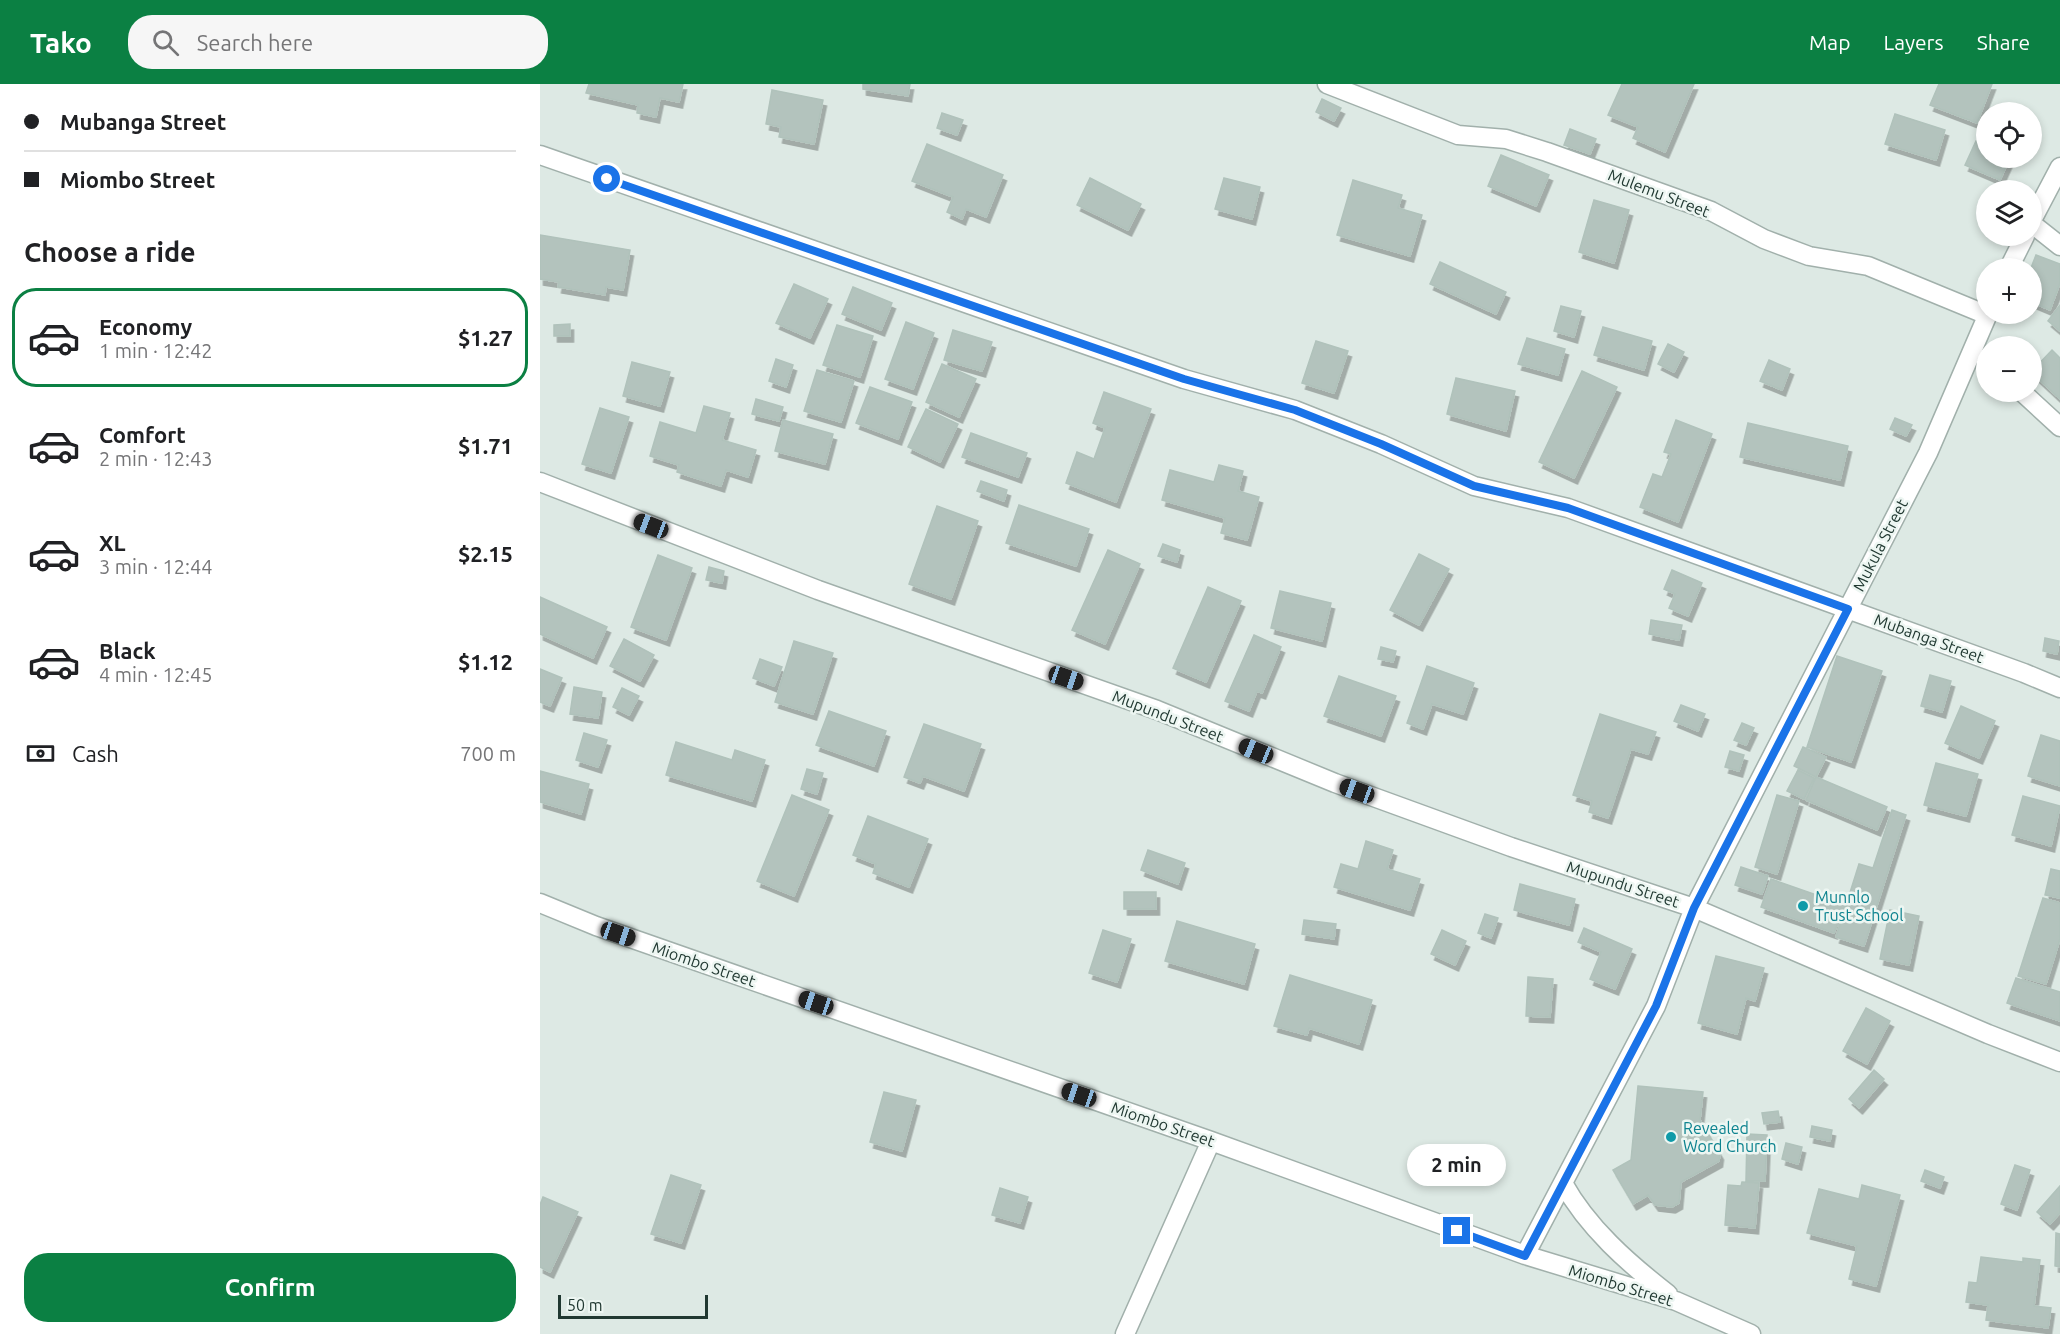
<!DOCTYPE html>
<meta charset="utf-8">
<style>
body{margin:0;font-family:Ubuntu,sans-serif;background:#f6f6f6;color:#202124;height:100vh;display:flex;flex-direction:column;font-size:22px;white-space:nowrap}
*{box-sizing:border-box;margin:0}
p{font-size:20px;color:#757577}
.icon{flex:none;width:33px;height:33px;fill:none;stroke:currentColor;stroke-width:2;stroke-linecap:round;stroke-linejoin:round}
.map{position:relative;flex:1;overflow:hidden}
.sheet{display:flex;flex-direction:column;background:#fff;width:540px}
.sheet>*{flex:none}
.banner{display:grid;align-content:center;height:132px;padding:0 24px;background:#fff}
.controls{position:absolute;left:1436px;top:18px;display:grid;gap:12px}
.controls a{display:grid;place-items:center;width:66px;height:66px;border-radius:50%;background:#fff;box-shadow:0 3px 9px #0003;font-size:30px}
.scale{position:absolute;left:18px;bottom:15px;width:150px;box-sizing:border-box;padding-left:6px;border:3px solid #203831;border-top:0;font-size:16px;line-height:21px;white-space:nowrap;color:#203831;-webkit-text-stroke:4px #edf6f2;paint-order:stroke}
.end{position:absolute;width:27px;height:27px;margin:-14px;border:8px solid #1a73e8;background:#fff;box-shadow:0 0 0 3px #fff}
.from{border-radius:50%}
.bubble{position:absolute;height:42px;border-radius:21px;background:#fff;box-shadow:0 3px 9px #0003;font-size:20px;font-weight:600;line-height:42px;text-align:center}
.car{position:absolute;width:18px;height:36px;margin:-18px -9px;border-radius:8px;box-shadow:0 0 4px 2px #0007;background:linear-gradient(#222 24%,#8ab4d8 0 40%,#222 0 76%,#8ab4d8 0 86%,#222 0)}
.banner b{display:flex;align-items:center;gap:21px;height:57px;font-size:22px}
.banner b+b{border-top:2px solid #e0e0e0}
.banner i{width:15px;height:15px;background:#202124}
ul{padding:0;list-style:none}
li{display:flex;align-items:center;gap:18px;height:99px;margin:0 12px 9px;padding:0 12px;border:3px solid transparent;border-radius:24px}
li div{flex:1}
li b{display:block;font-size:22px}
li em{font-style:normal;font-weight:600}
li.current{border-color:#0b8043}
li>.icon{width:54px;height:54px;stroke-width:1.5}
h2{padding:0 24px;font-size:27px;line-height:72px}
.pay{display:flex;align-items:center;gap:15px;height:66px;padding:0 24px;font-size:22px}
.pay p{margin-inline-start:auto}
.button{display:flex;gap:12px;margin-top:auto;padding:12px 24px}
.button a{flex:1;height:69px;border-radius:24px;background:#0b8043;color:#fff;font-size:24px;font-weight:600;line-height:69px;text-align:center}
header{display:flex;align-items:center;gap:36px;box-sizing:border-box;height:84px;padding:0 30px;background:#0b8043;color:#fff}
header strong{font-size:28px}
nav{display:flex;gap:33px;margin-inline-start:auto;font-size:21px}
.search{width:420px;height:54px;background:#f6f6f6;display:flex;align-items:center;gap:15px;box-sizing:border-box;padding:0 21px;border-radius:24px;color:#757577;font-size:22px}
main{display:flex;flex:1;min-height:0}
.map>svg:first-child{display:block}
.building{fill:#b3c3bd;stroke:#b0c2bb;stroke-width:1.5;filter:url(#shadow)}
.lines{fill:none;stroke-linecap:round;stroke-linejoin:round}
.minor-casing{stroke:#a1b0ab;stroke-width:21}
.minor{stroke:#fff;stroke-width:18}
.route{stroke:#1a73e8;stroke-width:8}
.culture-dot{fill:#0f9aa8;stroke:#edf6f2;stroke-width:2}
.labels{text-anchor:middle;stroke-width:5;stroke-linejoin:round;paint-order:stroke}
.street-label{font-size:16px;fill:#203831;stroke:#edf6f2}
.culture-label{font-size:16px;fill:#0d838f;stroke:#edf6f2;text-anchor:start}
</style>
<header>
<strong>Tako</strong>
<div class="search"><svg class="icon" aria-label="search" viewBox="0 0 24 24"><circle cx="10" cy="10" r="6"/><path d="M15 15l6 6"/></svg>Search here</div>
<nav><a>Map</a><a>Layers</a><a>Share</a></nav>
</header>
<main>
<section class="sheet">
<div class="banner">
<b><i class="from"></i>Mubanga Street</b>
<b><i></i>Miombo Street</b>
</div>
<h2>Choose a ride</h2>
<ul>
<li class="current"><svg class="icon" aria-label="car" viewBox="0 0 24 24"><path d="M5 17H2v-5l4-1 3-4h7l3 4 3 1v5h-3M9 17h6M6 11h13"/><circle cx="7" cy="17" r="2"/><circle cx="17" cy="17" r="2"/></svg><div><b>Economy</b><p>1 min · 12:42</p></div><em>$1.27</em></li>
<li><svg class="icon" aria-label="car" viewBox="0 0 24 24"><path d="M5 17H2v-5l4-1 3-4h7l3 4 3 1v5h-3M9 17h6M6 11h13"/><circle cx="7" cy="17" r="2"/><circle cx="17" cy="17" r="2"/></svg><div><b>Comfort</b><p>2 min · 12:43</p></div><em>$1.71</em></li>
<li><svg class="icon" aria-label="car" viewBox="0 0 24 24"><path d="M5 17H2v-5l4-1 3-4h7l3 4 3 1v5h-3M9 17h6M6 11h13"/><circle cx="7" cy="17" r="2"/><circle cx="17" cy="17" r="2"/></svg><div><b>XL</b><p>3 min · 12:44</p></div><em>$2.15</em></li>
<li><svg class="icon" aria-label="car" viewBox="0 0 24 24"><path d="M5 17H2v-5l4-1 3-4h7l3 4 3 1v5h-3M9 17h6M6 11h13"/><circle cx="7" cy="17" r="2"/><circle cx="17" cy="17" r="2"/></svg><div><b>Black</b><p>4 min · 12:45</p></div><em>$1.12</em></li>
</ul>
<div class="pay"><svg class="icon" aria-label="cash" viewBox="0 0 24 24"><path d="M3 7h18v10H3z"/><circle cx="12" cy="12" r="2"/></svg>Cash<p>700 m</p></div>
<div class="button"><a>Confirm</a></div>
</section>
<div class="map">
<svg width="1520" height="1250" viewBox="0 0 1520 1250">
<defs>
<filter id="shadow"><feDropShadow dx="3.5" dy="6" stdDeviation="0" flood-color="#0004"/></filter>
</defs>
<rect width="100%" height="100%" fill="#dde9e4"/>
<path class="building" d="M 49,0 L 143,0 L 139,18 L 120,14 L 116,33 L 97,29 L 98,21 L 46,9 Z
M 323,0 L 370,0 L 368,12 L 323,5 Z
M 1082,0 L 1154,0 L 1125,68 L 1093,54 L 1098,43 L 1068,31 Z
M 1399,0 L 1452,0 L 1437,39 L 1390,21 Z
M 232,6 L 283,16 L 274,60 L 239,53 L 241,43 L 226,40 Z
M 782,15 L 801,24 L 794,37 L 776,28 Z
M 402,29 L 423,36 L 417,51 L 397,44 Z
M 1355,30 L 1405,46 L 1396,76 L 1345,60 Z
M 1030,45 L 1056,55 L 1050,70 L 1024,61 Z
M 1436,57 L 1446,61 L 1446,74 L 1470,74 L 1460,96 L 1425,81 Z
M 387,60 L 463,91 L 446,133 L 426,125 L 422,135 L 407,128 L 413,113 L 372,97 Z
M 961,71 L 1009,91 L 996,122 L 948,102 Z
M 550,94 L 601,120 L 588,146 L 537,121 Z
M 684,94 L 720,103 L 712,135 L 675,125 Z
M 813,96 L 862,111 L 858,124 L 882,131 L 870,172 L 797,151 Z
M 1054,116 L 1089,126 L 1074,179 L 1039,168 Z
M 0,151 L 90,166 L 83,206 L 66,203 L 65,211 L 18,203 L 19,198 L 0,195 Z
M 1496,171 L 1520,180 L 1520,199 L 1510,226 L 1491,218 L 1491,184 Z
M 900,178 L 966,208 L 956,230 L 890,200 Z
M 254,200 L 288,215 L 270,254 L 236,239 Z
M 313,203 L 352,219 L 341,246 L 302,230 Z
M 1520,221 L 1520,247 L 1508,237 Z
M 1021,222 L 1041,227 L 1034,253 L 1014,247 Z
M 366,238 L 394,249 L 373,305 L 345,295 Z
M 30,240 L 30,252 L 14,252 L 14,241 Z
M 297,241 L 333,252 L 320,293 L 283,281 Z
M 1063,243 L 1112,257 L 1104,286 L 1054,271 Z
M 413,246 L 452,258 L 442,287 L 404,276 Z
M 987,254 L 1025,265 L 1018,291 L 978,280 Z
M 776,257 L 808,267 L 794,309 L 762,299 Z
M 1128,260 L 1144,268 L 1134,288 L 1118,280 Z
M 1512,266 L 1520,274 L 1520,315 L 1491,288 Z
M 236,275 L 253,281 L 246,303 L 229,297 Z
M 1229,276 L 1250,285 L 1242,306 L 1220,297 Z
M 92,278 L 130,288 L 120,322 L 83,312 Z
M 402,280 L 436,295 L 419,333 L 386,318 Z
M 277,286 L 314,297 L 301,338 L 264,327 Z
M 1042,287 L 1077,303 L 1034,394 L 999,378 Z
M 916,294 L 975,307 L 966,347 L 907,330 Z
M 330,303 L 372,318 L 358,355 L 316,339 Z
M 564,308 L 611,325 L 576,418 L 526,399 L 537,368 L 554,375 L 565,344 L 553,339 Z
M 216,315 L 243,323 L 239,337 L 212,330 Z
M 164,322 L 190,329 L 182,356 L 216,366 L 208,393 L 186,386 L 181,402 L 137,388 L 139,381 L 110,372 L 120,338 L 156,349 Z
M 60,324 L 89,333 L 71,389 L 42,380 Z
M 386,325 L 418,340 L 400,378 L 368,363 Z
M 1355,334 L 1372,341 L 1366,352 L 1350,345 Z
M 243,336 L 293,350 L 285,380 L 235,367 Z
M 1136,336 L 1172,350 L 1138,438 L 1100,423 L 1113,390 L 1122,393 L 1131,370 L 1124,368 Z
M 1208,339 L 1308,362 L 1300,396 L 1200,373 Z
M 431,349 L 487,369 L 478,393 L 422,373 Z
M 679,381 L 703,387 L 698,407 L 719,413 L 707,456 L 681,449 L 685,434 L 622,416 L 630,386 L 674,398 Z
M 441,397 L 467,406 L 464,417 L 437,407 Z
M 479,421 L 549,445 L 536,482 L 466,459 Z
M 397,422 L 438,437 L 411,515 L 369,500 Z
M 623,460 L 640,466 L 637,478 L 618,472 Z
M 568,466 L 600,480 L 565,560 L 532,546 Z
M 879,470 L 909,485 L 879,541 L 850,526 Z
M 118,471 L 152,484 L 126,556 L 91,543 Z
M 169,483 L 184,487 L 182,499 L 166,496 Z
M 1132,486 L 1162,499 L 1148,532 L 1129,524 L 1135,510 L 1124,505 Z
M 668,503 L 701,517 L 666,598 L 633,584 Z
M 740,507 L 791,519 L 782,557 L 731,544 Z
M 0,513 L 67,543 L 53,574 L 0,550 Z
M 1111,536 L 1142,541 L 1139,556 L 1109,550 Z
M 714,551 L 741,563 L 722,609 L 717,607 L 709,627 L 685,617 Z
M 1505,554 L 1519,557 L 1517,570 L 1503,567 Z
M 84,555 L 114,571 L 100,597 L 70,582 Z
M 254,557 L 293,569 L 273,630 L 235,618 Z
M 841,563 L 856,567 L 853,578 L 838,575 Z
M 1297,572 L 1342,587 L 1311,678 L 1267,663 Z
M 220,575 L 242,583 L 234,602 L 213,594 Z
M 887,582 L 934,599 L 923,630 L 892,620 L 883,645 L 867,639 Z
M 0,585 L 22,594 L 10,622 L 0,618 Z
M 1390,591 L 1411,597 L 1402,628 L 1381,622 Z
M 799,592 L 856,612 L 841,652 L 784,632 Z
M 34,603 L 62,608 L 58,634 L 30,630 Z
M 82,604 L 99,612 L 89,631 L 73,623 Z
M 1141,621 L 1165,630 L 1158,647 L 1134,637 Z
M 1421,622 L 1455,637 L 1439,674 L 1405,659 Z
M 289,627 L 346,647 L 334,682 L 276,661 Z
M 1060,630 L 1116,648 L 1108,670 L 1091,665 L 1068,734 L 1049,728 L 1052,717 L 1033,711 Z
M 1202,639 L 1214,644 L 1206,661 L 1194,656 Z
M 384,640 L 441,660 L 424,707 L 383,692 L 380,699 L 364,693 Z
M 44,649 L 67,656 L 58,683 L 36,676 Z
M 1501,651 L 1520,657 L 1520,702 L 1488,692 Z
M 136,658 L 192,676 L 195,666 L 225,676 L 212,717 L 126,691 Z
M 1263,663 L 1286,673 L 1276,693 L 1254,682 Z
M 1190,667 L 1204,671 L 1199,687 L 1185,683 Z
M 1396,679 L 1438,690 L 1426,732 L 1384,721 Z
M 267,685 L 283,689 L 277,710 L 261,705 Z
M 1258,686 L 1274,694 L 1264,715 L 1247,707 Z
M 0,687 L 49,700 L 41,730 L 0,718 Z
M 1276,693 L 1347,723 L 1337,746 L 1266,716 Z
M 252,711 L 289,726 L 254,812 L 217,797 Z
M 1237,711 L 1259,717 L 1237,790 L 1215,783 Z
M 1483,712 L 1520,722 L 1511,762 L 1472,751 Z
M 1352,726 L 1366,731 L 1324,862 L 1296,853 L 1319,780 L 1333,784 Z
M 328,732 L 388,755 L 369,803 L 333,789 L 336,780 L 313,771 Z
M 826,757 L 853,766 L 847,785 L 880,795 L 870,826 L 794,803 L 801,780 L 818,785 Z
M 608,766 L 645,779 L 638,800 L 601,786 Z
M 1201,783 L 1228,792 L 1222,810 L 1195,801 Z
M 1511,785 L 1520,787 L 1520,814 L 1505,811 Z
M 1231,795 L 1305,821 L 1294,849 L 1221,823 Z
M 980,800 L 1035,815 L 1029,841 L 974,826 Z
M 584,808 L 616,808 L 616,825 L 584,825 Z
M 1503,814 L 1520,819 L 1520,855 L 1506,900 L 1478,892 Z
M 1350,826 L 1379,832 L 1369,881 L 1340,875 Z
M 945,830 L 958,834 L 951,854 L 938,849 Z
M 764,836 L 796,840 L 794,855 L 762,850 Z
M 637,837 L 715,860 L 704,900 L 625,877 Z
M 1044,844 L 1092,865 L 1075,905 L 1050,895 L 1061,868 L 1038,858 Z
M 563,846 L 591,855 L 577,898 L 549,889 Z
M 902,846 L 926,857 L 915,881 L 891,870 Z
M 1176,872 L 1224,884 L 1215,917 L 1206,914 L 1197,950 L 1158,939 Z
M 750,891 L 832,916 L 819,960 L 769,944 L 767,951 L 734,942 Z
M 988,893 L 1013,895 L 1010,933 L 986,932 Z
M 1476,894 L 1520,908 L 1520,937 L 1467,919 Z
M 1326,924 L 1350,937 L 1327,980 L 1303,967 Z
M 1334,986 L 1344,995 L 1319,1024 L 1309,1015 Z
M 1098,1002 L 1163,1008 L 1160,1036 L 1180,1070 L 1179,1077 L 1141,1098 L 1139,1119 L 1132,1123 L 1115,1121 L 1108,1111 L 1093,1120 L 1073,1086 L 1091,1076 Z
M 344,1008 L 376,1016 L 362,1067 L 330,1058 Z
M 1238,1027 L 1240,1038 L 1224,1040 L 1222,1029 Z
M 1272,1042 L 1292,1046 L 1290,1057 L 1270,1053 Z
M 1207,1050 L 1227,1051 L 1225,1097 L 1206,1097 Z
M 1246,1059 L 1262,1063 L 1258,1080 L 1242,1075 Z
M 1475,1081 L 1490,1086 L 1477,1126 L 1461,1120 Z
M 1385,1086 L 1404,1093 L 1400,1104 L 1381,1097 Z
M 131,1091 L 161,1101 L 141,1159 L 111,1150 Z
M 1202,1098 L 1219,1099 L 1215,1144 L 1185,1141 L 1188,1101 L 1201,1102 Z
M 1322,1101 L 1360,1111 L 1336,1202 L 1309,1195 L 1317,1162 L 1267,1149 L 1279,1105 L 1319,1115 Z
M 1520,1102 L 1520,1129 L 1510,1140 L 1497,1128 Z
M 460,1104 L 488,1113 L 480,1139 L 452,1131 Z
M 3,1113 L 38,1128 L 10,1188 L 0,1183 L 0,1121 Z
M 1516,1149 L 1520,1150 L 1520,1183 L 1515,1182 Z
M 1441,1173 L 1483,1178 L 1483,1174 L 1500,1176 L 1494,1222 L 1511,1224 L 1508,1244 L 1446,1236 L 1448,1221 L 1426,1218 L 1429,1198 L 1437,1199 Z"/>
<g class="lines">
<defs>
<path id="minor" d="M 787,0 L 918,51 L 966,55 L 1007,68 L 1171,127 L 1224,155 L 1269,172 L 1328,182 L 1447,231
M 0,71 L 644,295 L 755,326 L 841,360 L 934,402 L 1028,424 L 1484,589 L 1520,604
M 1491,138 L 1520,83
M 1491,139 L 1520,162
M 1469,184 L 1485,152
M 1482,308 L 1520,343
M 0,398 L 278,506 L 617,626 L 795,699 L 971,763 L 1154,824 L 1448,950 L 1520,978
M 0,819 L 56,842 L 671,1057 L 985,1171 L 1136,1217 L 1211,1250
M 1023,1099 C 1048,1144 1088,1179 1128,1210
M 985,1171 L 1116,922 L 1154,824 L 1388,369 L 1448,230
M 585,1250 L 671,1057"/>
</defs>
<use href="#minor" class="minor-casing"/>
<use href="#minor" class="minor"/>
</g>
<g class="lines">
<path class="route" d="M 67,95 L 644,295 L 755,326 L 841,360 L 934,402 L 1028,424 L 1308,525 L 1154,824 L 1116,922 L 985,1172 L 917,1147"/>
</g>
<g class="culture-dot">
<circle cx="1263" cy="822" r="6"/>
<circle cx="1131" cy="1053" r="6"/>
</g>
<g class="labels">
<g class="street-label">
<text transform="translate(1119 109) rotate(21)" y="6">Mulemu Street</text>
<text transform="translate(1340 461) rotate(-63)" y="6">Mukula Street</text>
<text transform="translate(1389 554) rotate(20)" y="6">Mubanga Street</text>
<text transform="translate(628 632) rotate(21)" y="6">Mupundu Street</text>
<text transform="translate(1083 800) rotate(18)" y="6">Mupundu Street</text>
<text transform="translate(164 880) rotate(19)" y="6">Miombo Street</text>
<text transform="translate(623 1040) rotate(19)" y="6">Miombo Street</text>
<text transform="translate(1081 1201) rotate(17)" y="6">Miombo Street</text>
</g>
<g class="culture-label">
<text x="1275" y="819">Munnlo<tspan x="1275" dy="18">Trust School</tspan></text>
<text x="1143" y="1050">Revealed<tspan x="1143" dy="18">Word Church</tspan></text>
</g>
</g>
</svg>
<div class="controls">
<a><svg class="icon" aria-label="locate" viewBox="0 0 24 24"><circle cx="12" cy="12" r="6"/><path d="M12 2v4M12 18v4M2 12h4M18 12h4"/></svg></a>
<a><svg class="icon" aria-label="layers" viewBox="0 0 24 24"><path d="M12 4l9 5-9 5-9-5zM3 14l9 5 9-5"/></svg></a>
<a>+</a>
<a>−</a>
</div>
<div class="scale">50 m</div>
<i class="end from" style="left:67px;top:95px"></i>
<i class="end" style="left:917px;top:1147px"></i>
<div class="bubble" style="left:867px;top:1060px;width:99px">2 min</div>
<i class="car" style="left:111px;top:442px;rotate:291deg"></i>
<i class="car" style="left:526px;top:594px;rotate:109deg"></i>
<i class="car" style="left:716px;top:667px;rotate:292deg"></i>
<i class="car" style="left:817px;top:707px;rotate:290deg"></i>
<i class="car" style="left:78px;top:850px;rotate:109deg"></i>
<i class="car" style="left:276px;top:919px;rotate:289deg"></i>
<i class="car" style="left:539px;top:1011px;rotate:289deg"></i>
</div>
</main>
